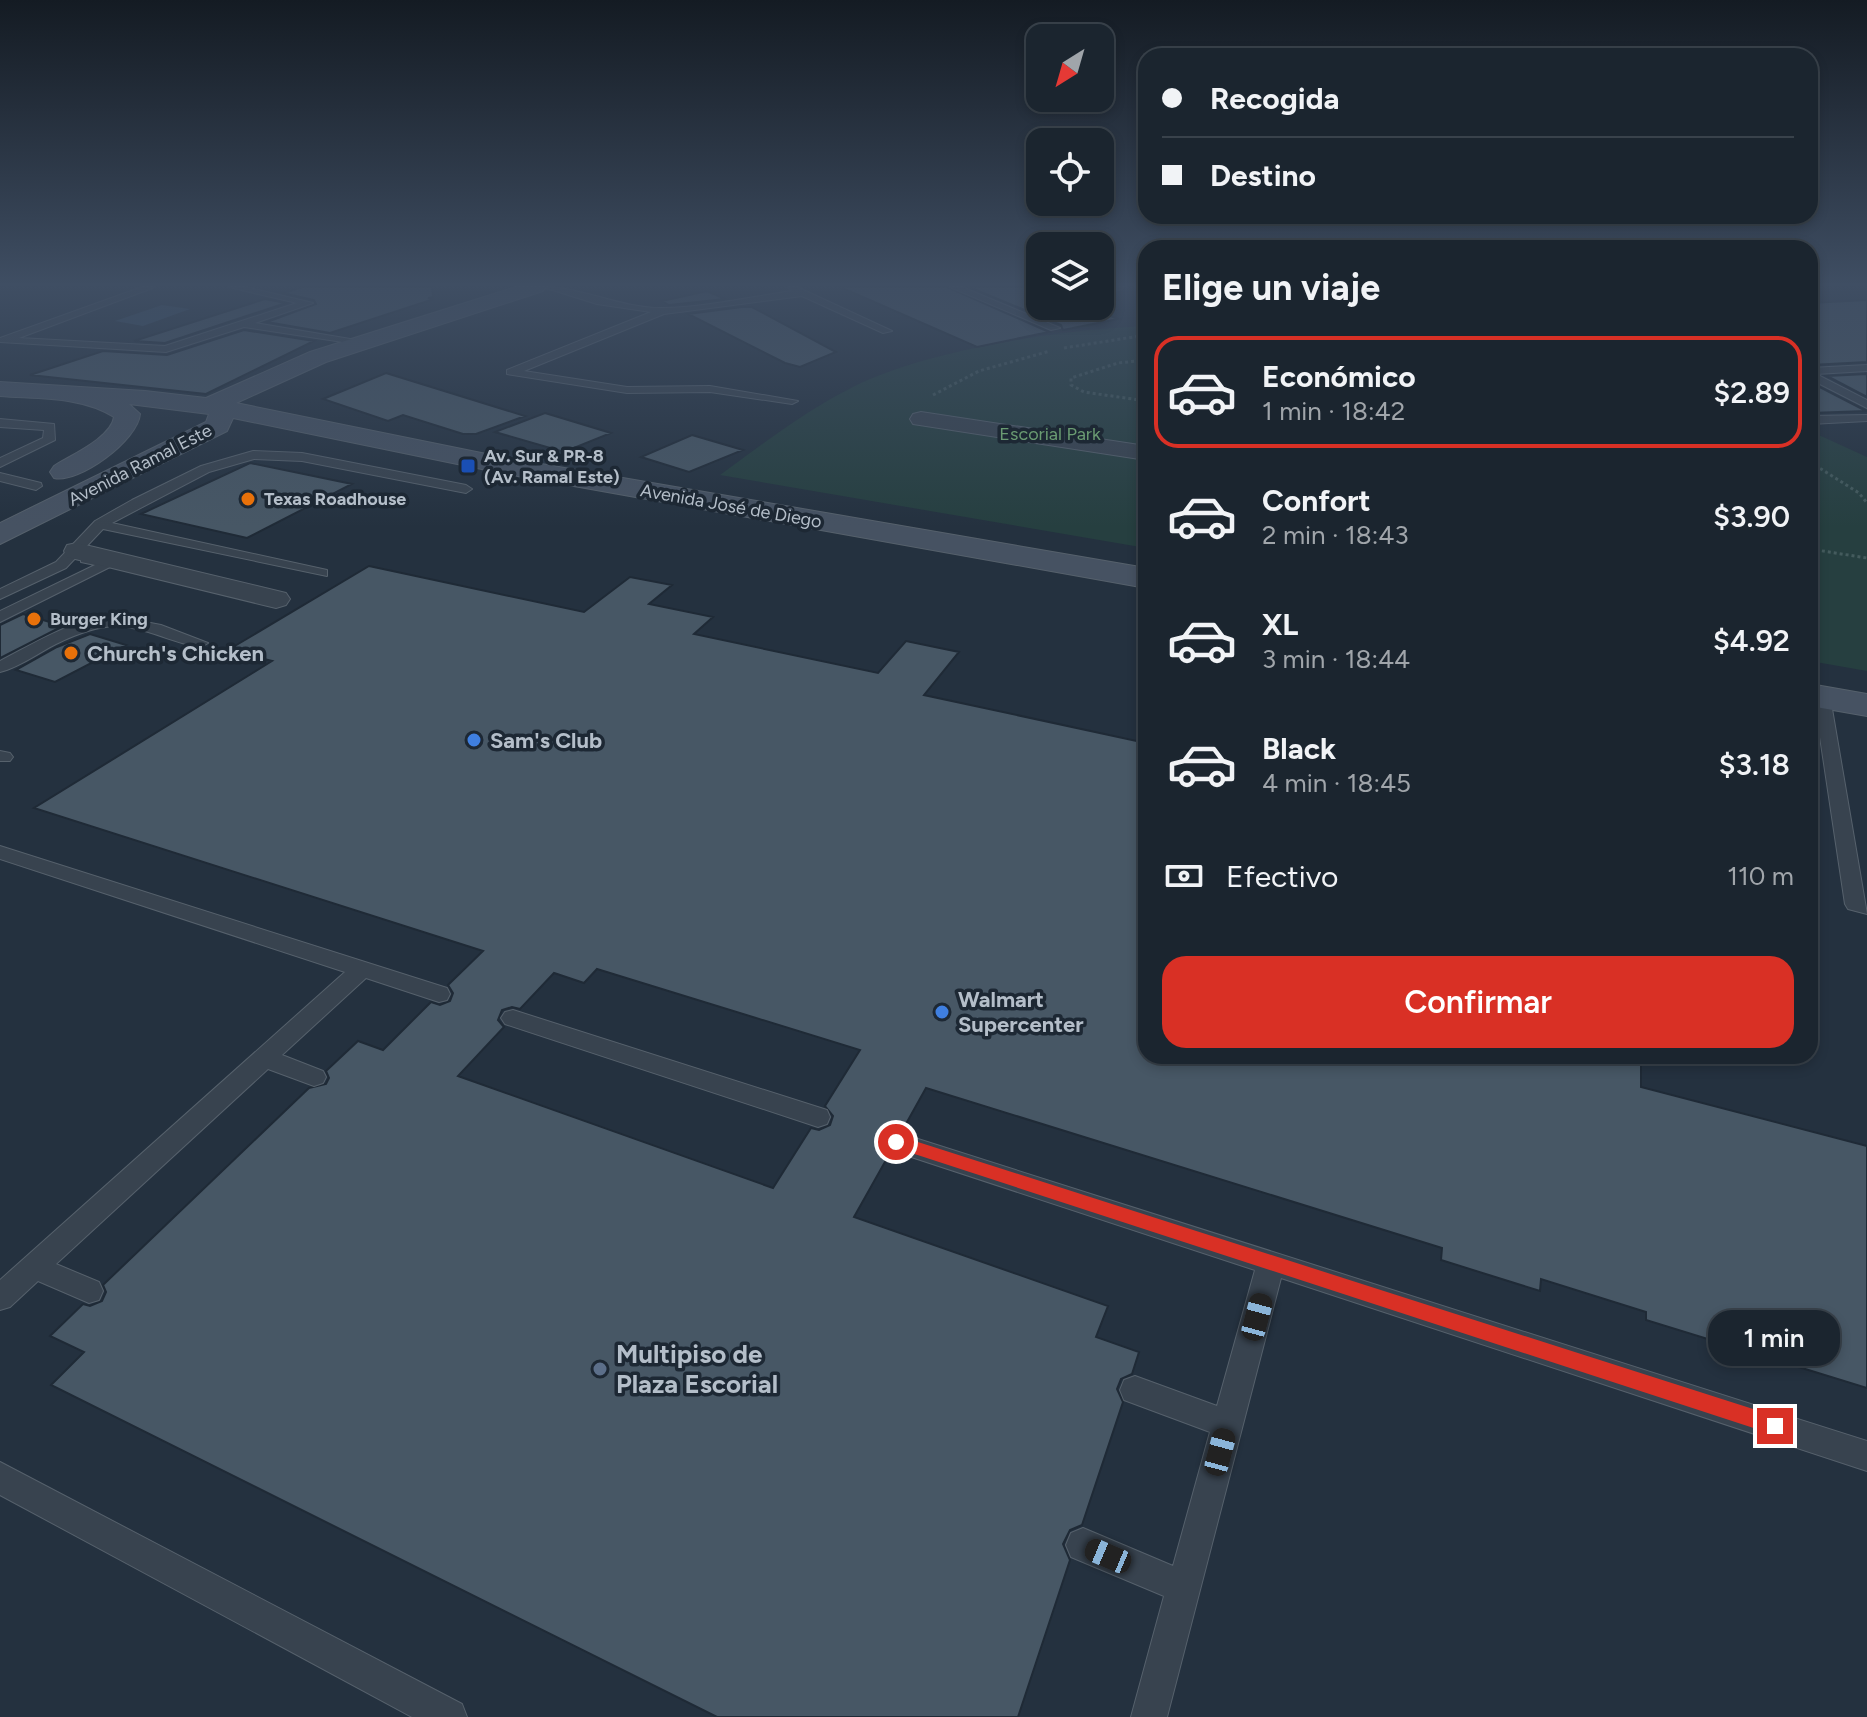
<!DOCTYPE html>
<html lang="es">
<meta charset="utf-8">
<style>
body{margin:0;font-family:Figtree,sans-serif;background:#242d37;color:#f1f3f6;height:100vh;display:flex;flex-direction:column;font-size:30px;white-space:nowrap}
*{box-sizing:border-box;margin:0}
p{font-size:26px;color:#a0a5aa}
.icon{flex:none;width:44px;height:44px;fill:none;stroke:currentColor;stroke-width:2;stroke-linecap:round;stroke-linejoin:round}
.map{position:relative;flex:1;overflow:hidden}
.drawer{position:absolute;left:1138px;top:240px;width:680px;height:824px;display:flex;flex-direction:column;background:#1b252f;border-radius:24px;box-shadow:0 4px 12px #0003,0 0 0 2px #39424b}
.drawer>*{flex:none}
.hud{position:absolute;left:1138px;top:48px;width:680px;height:176px;border-radius:24px;box-shadow:0 4px 12px #0003,0 0 0 2px #39424b;display:grid;align-content:center;height:176px;padding:0 24px;background:#1b252f}
.needle{width:52px;rotate:217deg}
.tools{position:absolute;left:1026px;top:24px;display:grid;gap:16px}
.tools a{display:grid;place-items:center;width:88px;height:88px;border-radius:16px;background:#1b252f;box-shadow:0 4px 12px #0003,0 0 0 2px #39424b;font-size:40px}
.end{position:absolute;width:36px;height:36px;margin:-18px;border:10px solid #d93025;background:#fff;box-shadow:0 0 0 4px #fff}
.from{border-radius:50%}
.bubble{position:absolute;height:56px;border-radius:24px;background:#1b252f;box-shadow:0 4px 12px #0003,0 0 0 2px #39424b;font-size:26px;font-weight:600;line-height:56px;text-align:center}
.car{position:absolute;width:24px;height:48px;margin:-24px -12px;border-radius:10px;box-shadow:0 0 6px 2px #0007;background:linear-gradient(#222 24%,#8ab4d8 0 40%,#222 0 76%,#8ab4d8 0 86%,#222 0)}
.hud b{display:flex;align-items:center;gap:28px;height:76px;font-size:30px}
.hud b+b{border-top:2px solid #39424b}
.hud i{width:20px;height:20px;background:#f1f3f6}
ul{padding:0;list-style:none}
li{display:flex;align-items:center;gap:24px;height:112px;margin:0 16px 12px;padding:0 8px;border:4px solid transparent;border-radius:24px}
li div{flex:1}
li b{display:block;font-size:30px}
li em{font-style:normal;font-weight:600}
li.on{border-color:#d93025}
li>.icon{width:72px;height:72px;stroke-width:1.5}
h2{padding:0 24px;font-size:36px;line-height:96px}
.pay{display:flex;align-items:center;gap:20px;height:88px;padding:0 24px;font-size:30px}
.pay p{margin-inline-start:auto}
.primary-button{display:flex;gap:16px;margin-top:auto;padding:16px 24px}
.primary-button a{flex:1;height:92px;border-radius:24px;background:#d93025;color:#fff;font-size:32px;font-weight:600;line-height:92px;text-align:center}
.map>svg:first-child{display:block}
.green{fill:#263f40}
.water{fill:#385068}
.building{fill:#475765;stroke:#1f2a36;stroke-width:2;fill-rule:evenodd}
.lines{fill:none;stroke-linecap:round;stroke-linejoin:round}
.lane-casing{stroke:#56616c;stroke-width:2}
.street-casing{stroke:#56616c;stroke-width:2}
.secondary-casing{stroke:#56616c;stroke-width:2}
.path{stroke:#445b5d;stroke-width:3;stroke-dasharray:3 3;stroke-linecap:butt}
.lane{fill:#38434f;fill-rule:evenodd}
.street{fill:#38434f;fill-rule:evenodd}
.secondary{fill:#465262;fill-rule:evenodd}
.route{fill:#d93025}
.transit-dot{fill:#1a4fb4;stroke:#1d2834;stroke-width:3}
.food-dot{fill:#e8710a;stroke:#1d2834;stroke-width:3}
.shop-dot{fill:#3f7fe0;stroke:#1d2834;stroke-width:3}
.service-dot{fill:#5c6f8a;stroke:#1d2834;stroke-width:3}
.labels{text-anchor:middle;stroke-width:7;stroke-linejoin:round;paint-order:stroke}
.far-park-label{font-size:18px;fill:#6a9b72;stroke:#1d2834}
.far-poi-label{font-size:18px;font-weight:bold;fill:#b4bec9;stroke:#1d2834;text-anchor:start}
.far-street-label{font-size:18px;fill:#b4bec9;stroke:#1d2834}
.poi-label{font-size:22px;font-weight:bold;fill:#b4bec9;stroke:#1d2834;text-anchor:start}
.near-poi-label{font-size:26px;font-weight:bold;fill:#b4bec9;stroke:#1d2834;text-anchor:start}
</style>
<div class="map">
<svg width="1867" height="1717" viewBox="0 0 1867 1717">
<rect width="100%" height="100%" fill="#24313f"/>
<path class="green" d="M 1146,326 L 1146,548 L 720,475 C 764,443 805,411 853,387 C 926,350 1064,329 1146,326 Z
M 1810,431 L 1867,457 L 1867,671 L 1810,661 Z"/>
<path class="water" d="M 162,305 L 190,309 L 143,326 L 115,321 Z"/>
<path class="building" d="M 302,287 L 432,287 L 433,297 L 428,298 L 434,299 L 330,333 L 267,322 L 316,304 L 314,300 L 283,293 Z
M 840,287 L 947,287 L 1049,332 L 977,347 Z
M 969,287 L 1039,287 L 1040,306 L 1086,306 L 1118,319 L 1063,330 L 1061,325 Z
M 707,291 L 725,299 L 669,305 L 662,301 Z
M 265,299 L 286,303 L 165,343 L 134,341 Z
M 1867,300 L 1867,362 L 1810,365 L 1810,303 Z
M 742,307 L 752,307 L 836,352 L 800,367 L 785,363 L 688,314 Z
M 244,330 L 314,341 L 206,394 L 30,375 L 103,351 L 167,355 Z
M 386,373 L 525,416 L 476,434 L 463,434 L 403,415 L 388,421 L 323,399 Z
M 1867,374 L 1867,397 L 1827,376 Z
M 1810,382 L 1866,411 L 1867,411 L 1810,413 Z
M 545,413 L 611,433 L 564,452 L 495,432 Z
M 692,435 L 743,450 L 689,472 L 641,457 Z
M 250,463 L 352,484 L 247,538 L 141,514 Z
M 369,566 L 584,612 L 630,577 L 672,585 L 649,604 L 713,617 L 694,634 L 878,673 L 906,641 L 959,652 L 924,695 L 1146,743 L 1146,1056 L 1641,1056 L 1641,1087 L 1867,1146 L 1867,1388 L 1646,1320 L 1646,1312 L 1541,1279 L 1540,1291 L 1441,1260 L 1442,1248 L 926,1088 L 902,1131 L 886,1132 L 880,1141 L 884,1150 L 890,1153 L 854,1217 L 1108,1306 L 1096,1337 L 1139,1352 L 1132,1374 L 1121,1379 L 1117,1389 L 1123,1402 L 1082,1525 L 1070,1530 L 1063,1544 L 1070,1560 L 1018,1717 L 717,1717 L 51,1385 L 84,1352 L 50,1336 L 83,1304 L 90,1306 L 102,1301 L 106,1292 L 103,1285 L 309,1088 L 326,1084 L 329,1078 L 326,1071 L 358,1041 L 383,1050 L 431,1002 L 440,1005 L 450,1001 L 453,993 L 448,985 L 483,951 L 34,808 L 272,661 L 228,650 ZM 597,969 L 860,1050 L 825,1106 L 833,1116 L 830,1125 L 819,1130 L 811,1128 L 773,1188 L 458,1076 L 504,1027 L 498,1020 L 502,1010 L 512,1007 L 520,1009 L 554,973 L 584,983 Z
M 23,614 L 63,626 L 0,658 L 0,625 Z
M 90,634 L 126,645 L 55,682 L 16,670 L 57,647 Z"/>
<g class="lines">
<defs>
<path id="lane" d="M 142,287 L 155,287 L 19,338 L 165,346 L 297,303 L 229,287 L 246,287 L 313,303 L 255,323 L 374,343 L 369,346 L 244,327 L 166,352 L 0,342 L 0,338 Z
M 543,287 C 583,287 622,309 664,308 C 706,307 750,297 792,291 L 788,287 L 797,287 L 892,331 L 883,333 L 802,296 L 664,314 L 524,371 L 627,387 L 710,386 L 798,401 L 792,404 L 710,392 L 627,393 L 507,374 L 507,370 L 651,312 L 597,304 Z
M 950,287 L 962,287 L 1060,328 L 1051,330 Z
M 1124,287 L 1122,289 L 1100,294 L 1100,288 Z
M 1867,365 L 1867,371 L 1816,374 L 1867,400 L 1867,408 L 1810,379 L 1810,368 Z
M 1867,415 L 1867,421 L 1810,424 L 1810,416 Z
M 0,419 L 54,424 L 55,440 L 0,467 L 0,458 L 43,438 L 44,430 L 0,427 Z
M 253,451 L 302,453 L 466,485 L 472,489 L 466,493 L 302,461 L 254,459 L 209,472 L 112,523 L 327,570 L 327,576 L 103,529 L 66,568 L 0,599 L 0,589 L 56,562 L 95,521 L 132,500 L 201,466 Z
M 0,473 L 41,483 L 42,486 L 36,490 L 0,481 Z
M 86,555 L 116,564 L 0,622 L 0,611 L 95,565 L 81,562 L 81,556 Z
M 109,615 L 161,625 L 208,643 L 200,648 C 134,631 124,611 56,644 C 38,653 20,667 0,672 L 0,661 C 35,643 70,621 109,615 Z
M 1822,692 L 1830,697 L 1867,914 L 1848,909 L 1845,904 L 1814,697 Z
M 0,751 L 10,753 L 13,757 L 10,761 L 0,761 Z
M 0,846 L 447,988 L 450,994 L 447,1000 L 439,1002 L 366,978 L 282,1055 L 323,1071 L 326,1077 L 323,1083 L 314,1086 L 268,1069 L 56,1264 L 99,1282 L 103,1291 L 99,1300 L 89,1303 L 38,1281 L 10,1307 L 0,1310 L 0,1280 L 345,972 L 0,859 Z
M 513,1010 L 827,1110 L 830,1117 L 827,1124 L 818,1127 L 505,1024 L 501,1018 L 505,1012 Z
M 896,1132 L 1867,1441 L 1867,1471 L 1281,1278 L 1167,1717 L 1131,1717 L 1164,1596 L 1071,1557 L 1066,1545 L 1071,1533 L 1083,1528 L 1173,1566 L 1210,1432 L 1124,1400 L 1120,1390 L 1124,1380 L 1135,1376 L 1217,1406 L 1255,1270 L 887,1149 L 883,1142 L 887,1135 Z
M 0,1462 L 462,1704 L 467,1717 L 412,1717 L 0,1495 Z"/>
<path id="street" d="M 921,412 L 1146,446 L 1146,460 L 913,424 L 910,419 L 913,414 Z
M 77,543 L 286,593 L 290,599 L 286,605 L 276,608 L 67,557 L 64,551 L 67,545 Z"/>
<path id="secondary" d="M 516,287 L 546,287 L 543,291 L 326,362 L 236,403 L 506,458 L 1146,568 L 1146,588 L 506,474 L 233,418 L 227,431 L 0,544 L 0,523 L 206,422 L 209,414 L 129,404 L 140,414 C 138,440 79,484 54,478 L 50,472 L 54,466 C 71,455 111,438 114,417 C 81,396 38,399 0,396 L 0,382 L 145,391 L 206,398 L 310,352 Z
M 1810,684 L 1867,694 L 1867,716 L 1810,706 Z"/>
</defs>
<use href="#lane" class="lane-casing"/>
<use href="#street" class="street-casing"/>
<use href="#secondary" class="secondary-casing"/>
<path class="path" d="M 1064,348 L 1146,335
M 1146,360 L 1118,363 L 1071,378 L 1071,385 L 1084,392 L 1146,401
M 933,395 L 979,371 L 1050,351
M 1810,462 L 1859,493 L 1867,503
M 1810,549 L 1867,558"/>
<use href="#lane" class="lane"/>
<use href="#street" class="street"/>
<use href="#secondary" class="secondary"/>
</g>
<linearGradient id="sky" x2="0" y2="1"><stop stop-color="#141b23"/><stop offset="0.54" stop-color="#3f4e63"/><stop offset="1" stop-color="#3f4e63" stop-opacity="0"/></linearGradient>
<rect width="1867" height="527" fill="url(#sky)"/>
<path class="route" d="M 896,1135 L 1775,1416 L 1782,1419 L 1785,1426 L 1782,1433 L 1775,1435 L 890,1146 L 888,1142 L 890,1137 Z"/>
<rect class="transit-dot" x="460" y="458" width="16" height="16" rx="4"/>
<g class="food-dot">
<circle cx="248" cy="499" r="8"/>
<circle cx="34" cy="619" r="8"/>
<circle cx="71" cy="653" r="8"/>
</g>
<g class="shop-dot">
<circle cx="474" cy="740" r="8"/>
<circle cx="942" cy="1012" r="8"/>
</g>
<circle class="service-dot" cx="600" cy="1369" r="8"/>
<g class="labels">
<g class="far-park-label">
<text x="1050" y="440">Escorial Park</text>
</g>
<g class="far-poi-label">
<text x="484" y="462">Av. Sur &amp; PR-8<tspan x="484" dy="21">(Av. Ramal Este)</tspan></text>
<text x="264" y="505">Texas Roadhouse</text>
<text x="50" y="625">Burger King</text>
</g>
<g class="far-street-label">
<text transform="translate(140 465) rotate(-27)" y="6">Avenida Ramal Este</text>
<text transform="translate(731 506) rotate(10)" y="6">Avenida José de Diego</text>
</g>
<g class="poi-label">
<text x="87" y="661">Church's Chicken</text>
<text x="490" y="748">Sam's Club</text>
<text x="958" y="1007">Walmart<tspan x="958" dy="25">Supercenter</tspan></text>
</g>
<g class="near-poi-label">
<text x="616" y="1363">Multipiso de<tspan x="616" dy="30">Plaza Escorial</tspan></text>
</g>
</g>
</svg>
<div class="tools">
<a><svg class="needle" viewBox="-14 -14 28 28"><path d="M0-13l5 13h-10z" fill="#e53935"/><path d="M0 13l5-13h-10z" fill="#a0a5aa"/></svg></a>
<a><svg class="icon" aria-label="locate" viewBox="0 0 24 24"><circle cx="12" cy="12" r="6"/><path d="M12 2v4M12 18v4M2 12h4M18 12h4"/></svg></a>
<a><svg class="icon" aria-label="layers" viewBox="0 0 24 24"><path d="M12 4l9 5-9 5-9-5zM3 14l9 5 9-5"/></svg></a>
</div>
<i class="end from" style="left:896px;top:1142px"></i>
<i class="end" style="left:1775px;top:1426px"></i>
<div class="bubble" style="left:1708px;top:1310px;width:132px">1 min</div>
<i class="car" style="left:1257px;top:1317px;rotate:15deg"></i>
<i class="car" style="left:1220px;top:1452px;rotate:15deg"></i>
<i class="car" style="left:1108px;top:1556px;rotate:293deg"></i>
<div class="hud">
<b><i class="from"></i>Recogida</b>
<b><i></i>Destino</b>
</div>
<section class="drawer">
<h2>Elige un viaje</h2>
<ul>
<li class="on"><svg class="icon" aria-label="car" viewBox="0 0 24 24"><path d="M5 17H2v-5l4-1 3-4h7l3 4 3 1v5h-3M9 17h6M6 11h13"/><circle cx="7" cy="17" r="2"/><circle cx="17" cy="17" r="2"/></svg><div><b>Económico</b><p>1 min · 18:42</p></div><em>$2.89</em></li>
<li><svg class="icon" aria-label="car" viewBox="0 0 24 24"><path d="M5 17H2v-5l4-1 3-4h7l3 4 3 1v5h-3M9 17h6M6 11h13"/><circle cx="7" cy="17" r="2"/><circle cx="17" cy="17" r="2"/></svg><div><b>Confort</b><p>2 min · 18:43</p></div><em>$3.90</em></li>
<li><svg class="icon" aria-label="car" viewBox="0 0 24 24"><path d="M5 17H2v-5l4-1 3-4h7l3 4 3 1v5h-3M9 17h6M6 11h13"/><circle cx="7" cy="17" r="2"/><circle cx="17" cy="17" r="2"/></svg><div><b>XL</b><p>3 min · 18:44</p></div><em>$4.92</em></li>
<li><svg class="icon" aria-label="car" viewBox="0 0 24 24"><path d="M5 17H2v-5l4-1 3-4h7l3 4 3 1v5h-3M9 17h6M6 11h13"/><circle cx="7" cy="17" r="2"/><circle cx="17" cy="17" r="2"/></svg><div><b>Black</b><p>4 min · 18:45</p></div><em>$3.18</em></li>
</ul>
<div class="pay"><svg class="icon" aria-label="cash" viewBox="0 0 24 24"><path d="M3 7h18v10H3z"/><circle cx="12" cy="12" r="2"/></svg>Efectivo<p>110 m</p></div>
<div class="primary-button"><a>Confirmar</a></div>
</section>
</div>
